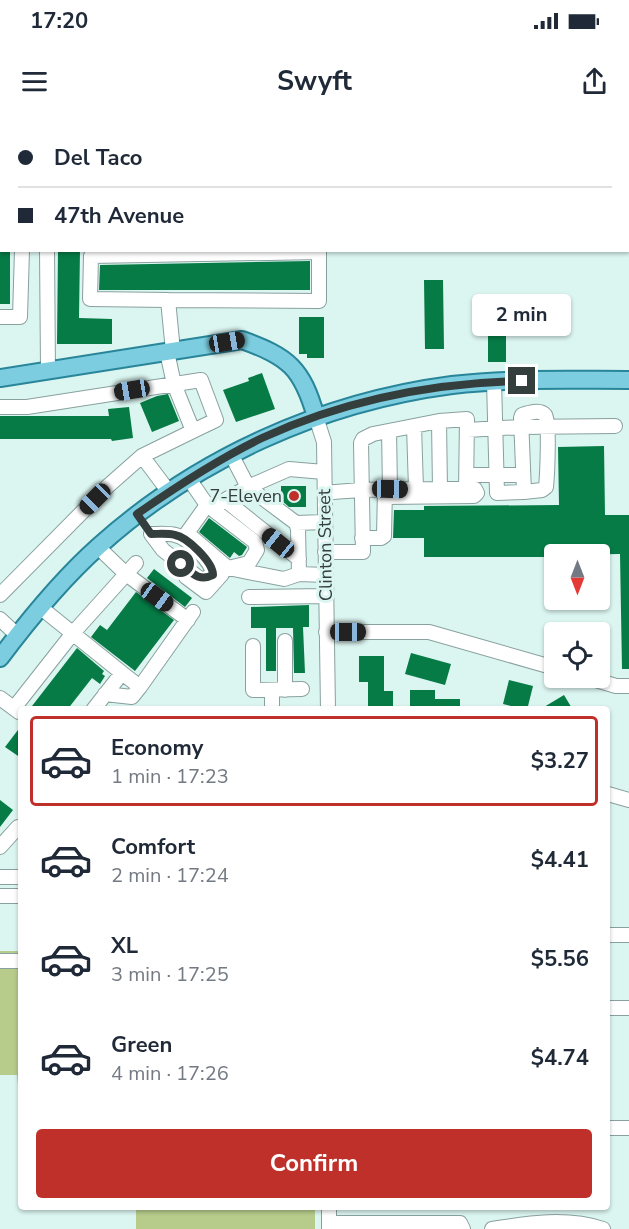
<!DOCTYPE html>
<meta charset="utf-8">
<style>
body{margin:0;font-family:"Nunito Sans",sans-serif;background:#f2f2f3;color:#1f2937;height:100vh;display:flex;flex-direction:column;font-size:22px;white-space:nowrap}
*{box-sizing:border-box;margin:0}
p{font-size:20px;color:#747a83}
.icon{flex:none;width:33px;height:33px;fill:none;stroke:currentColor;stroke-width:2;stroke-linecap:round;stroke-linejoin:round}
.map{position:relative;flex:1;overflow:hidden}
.details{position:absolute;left:18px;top:586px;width:592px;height:504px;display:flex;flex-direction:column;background:#fff;border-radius:6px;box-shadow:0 2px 4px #0004}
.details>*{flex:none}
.guide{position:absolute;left:0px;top:0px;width:630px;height:132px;box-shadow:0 2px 4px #0004;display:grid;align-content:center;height:132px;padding:0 18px;background:#fff}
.needle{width:39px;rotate:180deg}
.buttons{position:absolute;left:544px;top:424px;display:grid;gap:12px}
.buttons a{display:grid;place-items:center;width:66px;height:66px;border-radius:6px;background:#fff;box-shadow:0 2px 4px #0004;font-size:30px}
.end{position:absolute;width:27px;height:27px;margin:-14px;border:8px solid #343e3d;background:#fff;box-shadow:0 0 0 3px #fff}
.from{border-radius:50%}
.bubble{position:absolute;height:42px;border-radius:6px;background:#fff;box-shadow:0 2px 4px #0004;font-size:20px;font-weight:700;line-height:42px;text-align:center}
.car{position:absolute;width:18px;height:36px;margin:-18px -9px;border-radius:8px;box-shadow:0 0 4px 2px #0007;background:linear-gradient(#222 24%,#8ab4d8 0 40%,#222 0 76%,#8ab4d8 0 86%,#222 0)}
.guide b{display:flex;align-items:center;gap:21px;height:57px;font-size:22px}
.guide b+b{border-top:2px solid #e0e1e3}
.guide i{width:15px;height:15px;background:#1f2937}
ul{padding:10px 0 0;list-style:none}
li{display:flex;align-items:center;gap:18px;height:90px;margin:0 12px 9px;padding:0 6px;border:3px solid transparent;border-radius:6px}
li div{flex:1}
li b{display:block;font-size:22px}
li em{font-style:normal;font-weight:700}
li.current{border-color:#be3029}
li>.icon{width:54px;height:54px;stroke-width:1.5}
.action{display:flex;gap:12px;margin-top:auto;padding:12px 18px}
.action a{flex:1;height:69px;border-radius:6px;background:#be3029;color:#fff;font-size:24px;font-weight:700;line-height:69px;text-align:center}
.status{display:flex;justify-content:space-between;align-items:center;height:42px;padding:0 30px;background:#fff;direction:ltr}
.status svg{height:16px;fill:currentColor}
header{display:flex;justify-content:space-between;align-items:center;height:78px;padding:0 18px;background:#fff;font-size:27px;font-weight:700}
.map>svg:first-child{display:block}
.green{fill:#b7cc8b}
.building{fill:#067b45}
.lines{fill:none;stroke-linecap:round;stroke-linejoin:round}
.minor-casing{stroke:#89a19e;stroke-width:16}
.major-casing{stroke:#298599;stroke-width:20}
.minor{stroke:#fff;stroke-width:14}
.major{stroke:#7bcddf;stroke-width:16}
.route{stroke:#343e3d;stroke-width:8}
.poi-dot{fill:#be3029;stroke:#dbf5f1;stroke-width:2}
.labels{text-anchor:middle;stroke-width:6;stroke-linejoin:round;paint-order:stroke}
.poi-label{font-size:18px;fill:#343e3d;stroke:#dbf5f1;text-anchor:end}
.street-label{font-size:18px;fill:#343e3d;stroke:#dbf5f1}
</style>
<div class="status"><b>17:20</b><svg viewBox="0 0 49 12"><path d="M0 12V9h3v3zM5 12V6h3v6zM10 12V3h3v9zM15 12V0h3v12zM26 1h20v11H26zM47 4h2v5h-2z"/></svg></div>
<header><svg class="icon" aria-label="menu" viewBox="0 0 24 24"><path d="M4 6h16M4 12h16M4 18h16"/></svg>Swyft<svg class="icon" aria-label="share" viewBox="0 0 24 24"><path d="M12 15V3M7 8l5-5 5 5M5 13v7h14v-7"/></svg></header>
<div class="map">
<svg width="629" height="1109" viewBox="0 0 629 1109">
<rect width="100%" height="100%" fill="#dbf5f1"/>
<path class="green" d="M 0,831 L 21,831 L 21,965 L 18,965 L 17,955 L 0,955 Z
M 136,1088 L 315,1088 L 315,1109 L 136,1109 Z"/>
<path class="building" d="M 0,130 L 10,130 L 10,184 L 0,184 Z
M 58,130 L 80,130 L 79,198 L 112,199 L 112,224 L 57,224 Z
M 310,141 L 310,170 L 99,170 L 100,145 Z
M 424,160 L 443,160 L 444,229 L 425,229 Z
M 488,181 L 506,181 L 506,242 L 488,242 Z
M 299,197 L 324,197 L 324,238 L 307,238 L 307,234 L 299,234 Z
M 262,253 L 275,289 L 236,302 L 223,270 L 249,261 L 248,258 Z
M 168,274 L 179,301 L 152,312 L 140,283 L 157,276 Z
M 129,287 L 133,318 L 112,321 L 111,319 L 0,319 L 0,296 L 109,296 L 108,289 Z
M 604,326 L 605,395 L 629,395 L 629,549 L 622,549 L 620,434 L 555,435 L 555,437 L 424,437 L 424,418 L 393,418 L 394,390 L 424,390 L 424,386 L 559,385 L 558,327 Z
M 281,366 L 306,366 L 306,387 L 289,387 L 281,380 Z
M 209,398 L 247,427 L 242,435 L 239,436 L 234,432 L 230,438 L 199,412 Z
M 154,449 L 192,478 L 185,487 L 147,458 Z
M 136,472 L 174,500 L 135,551 L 91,517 L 100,505 L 107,510 Z
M 309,485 L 309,507 L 303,507 L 305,553 L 294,553 L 293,508 L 276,508 L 276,551 L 266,551 L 266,508 L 251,508 L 251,487 Z
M 77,528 L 104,551 L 102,554 L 105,556 L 100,564 L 92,558 L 67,590 L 36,590 L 32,586 Z
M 411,533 L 451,544 L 445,565 L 405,554 Z
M 359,536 L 384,536 L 384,571 L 393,571 L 393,590 L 368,590 L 368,562 L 359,562 Z
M 509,560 L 533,566 L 527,590 L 503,584 Z
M 410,570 L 435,570 L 435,579 L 460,579 L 460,590 L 410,590 Z
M 564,575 L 573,590 L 539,590 Z
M 21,606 L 21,638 L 5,627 Z
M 0,680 L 13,690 L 0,707 Z"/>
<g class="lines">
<defs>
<path id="minor" d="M 90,0 L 91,2
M 130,2 L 131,0
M 47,130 L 48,250
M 168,180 L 319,181 L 319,132 L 91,136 L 90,179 L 168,180 L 173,231
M 0,197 L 20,197 L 22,130
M 494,261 L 497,373 L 524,372 L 521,298 L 522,295 C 528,293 540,289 545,295 C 550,302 547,357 546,367 L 542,370 L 524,372
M 0,287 L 27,287 L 201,260 L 216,300 L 193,311
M 316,297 L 324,322 L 328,590
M 439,301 L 440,369
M 414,306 L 416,369
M 467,310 L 521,307 L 615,306
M 389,311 L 390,369
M 231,334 L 248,367 L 289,349 L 324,352
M 142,336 L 169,372
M 468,355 L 522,355
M 189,359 L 207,385 L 218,384 L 248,367 L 296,403 L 298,409 L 299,454
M 324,373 C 374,368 425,369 475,369 L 477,373 L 474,376 L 385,377
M 225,380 L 299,439
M 296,403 L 325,402
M 151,414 C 159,414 168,413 175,415 C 187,417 213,442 213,455 L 205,459 L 199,458 L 163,430 Z
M 362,418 L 381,418 L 384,416 L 385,369
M 98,427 L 126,454 L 188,500
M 325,432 L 363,432 L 361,323 L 363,319 L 373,314 L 439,301 L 467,299 L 466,369
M 228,448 L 249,443 L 257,430 L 255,422 L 207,385 L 187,413 L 228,448 L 284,459 L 299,454 L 326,455
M 186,457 L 206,472 L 222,454
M 0,475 L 108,366 L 142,336 L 193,311 L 174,264 L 167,232
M 249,477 L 326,476
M 40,487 L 122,553 L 93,590
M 0,499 L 17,515
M 326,512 L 429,512 L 555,548
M 253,526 L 253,570 L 302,569
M 122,553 L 140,567 L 193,492
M 589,558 L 616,566 L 629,566
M 272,570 L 272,590
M 285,570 L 285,521
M 105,574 L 132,577 L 140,567
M 0,578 L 19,592
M 14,588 L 73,513 L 136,443
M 608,674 L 629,680
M 0,727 L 18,707
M 0,757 L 21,757
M 0,776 L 21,776
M 608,815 L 629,815
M 0,841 L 21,841
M 608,888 L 629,888
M 608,1008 L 629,1008
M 329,1088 L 329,1109
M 329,1103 L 460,1103 L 463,1109
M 492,1109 C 529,1103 567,1097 603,1109"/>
<path id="major" d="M 0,258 L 242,220 C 289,237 302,248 316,297
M 0,538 C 30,498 62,459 99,426 C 197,338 322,282 452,265 C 511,258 570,260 629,260"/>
</defs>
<use href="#minor" class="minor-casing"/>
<use href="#major" class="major-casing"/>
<use href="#minor" class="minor"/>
<use href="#major" class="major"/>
</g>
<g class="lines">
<path class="route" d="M 181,444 C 192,453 199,462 213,455 C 213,442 187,417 175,415 C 168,413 159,414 151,414 L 137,394 C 177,366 218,339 262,318 C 343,281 433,263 522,261"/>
</g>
<circle class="poi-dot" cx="294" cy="376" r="6"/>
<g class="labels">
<g class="poi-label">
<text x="282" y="382">7-Eleven</text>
</g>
<g class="street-label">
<text transform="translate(325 425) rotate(-91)" y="6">Clinton Street</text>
</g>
</g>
</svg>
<div class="buttons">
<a><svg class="needle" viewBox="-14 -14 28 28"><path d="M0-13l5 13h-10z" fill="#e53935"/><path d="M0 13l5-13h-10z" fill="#747a83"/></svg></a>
<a><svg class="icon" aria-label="locate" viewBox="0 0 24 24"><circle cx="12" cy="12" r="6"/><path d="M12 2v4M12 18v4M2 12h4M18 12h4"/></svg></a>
</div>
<i class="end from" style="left:181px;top:444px"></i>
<i class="end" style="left:522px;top:261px"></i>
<div class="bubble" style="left:472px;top:174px;width:99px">2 min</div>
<i class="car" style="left:227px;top:222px;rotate:81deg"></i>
<i class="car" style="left:132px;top:270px;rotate:261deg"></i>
<i class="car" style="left:390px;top:369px;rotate:91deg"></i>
<i class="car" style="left:95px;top:379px;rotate:225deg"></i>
<i class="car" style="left:278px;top:423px;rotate:309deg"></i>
<i class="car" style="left:157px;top:477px;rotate:126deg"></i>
<i class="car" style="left:348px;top:512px;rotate:90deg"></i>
<div class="guide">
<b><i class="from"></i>Del Taco</b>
<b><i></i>47th Avenue</b>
</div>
<section class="details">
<ul>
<li class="current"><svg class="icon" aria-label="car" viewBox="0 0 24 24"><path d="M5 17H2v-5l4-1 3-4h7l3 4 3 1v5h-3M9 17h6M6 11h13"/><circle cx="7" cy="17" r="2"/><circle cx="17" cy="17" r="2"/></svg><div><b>Economy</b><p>1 min · 17:23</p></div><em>$3.27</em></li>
<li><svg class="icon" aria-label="car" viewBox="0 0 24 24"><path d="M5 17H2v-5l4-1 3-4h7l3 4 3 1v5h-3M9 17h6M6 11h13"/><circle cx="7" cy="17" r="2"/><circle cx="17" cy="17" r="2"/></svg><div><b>Comfort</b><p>2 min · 17:24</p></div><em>$4.41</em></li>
<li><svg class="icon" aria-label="car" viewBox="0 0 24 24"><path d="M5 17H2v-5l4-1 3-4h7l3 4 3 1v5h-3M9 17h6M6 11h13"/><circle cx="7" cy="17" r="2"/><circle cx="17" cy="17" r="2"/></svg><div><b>XL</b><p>3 min · 17:25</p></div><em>$5.56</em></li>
<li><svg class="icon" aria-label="car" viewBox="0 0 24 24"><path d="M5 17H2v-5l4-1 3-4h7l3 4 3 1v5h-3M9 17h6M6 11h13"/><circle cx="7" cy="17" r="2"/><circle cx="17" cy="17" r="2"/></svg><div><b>Green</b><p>4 min · 17:26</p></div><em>$4.74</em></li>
</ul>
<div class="action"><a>Confirm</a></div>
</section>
</div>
